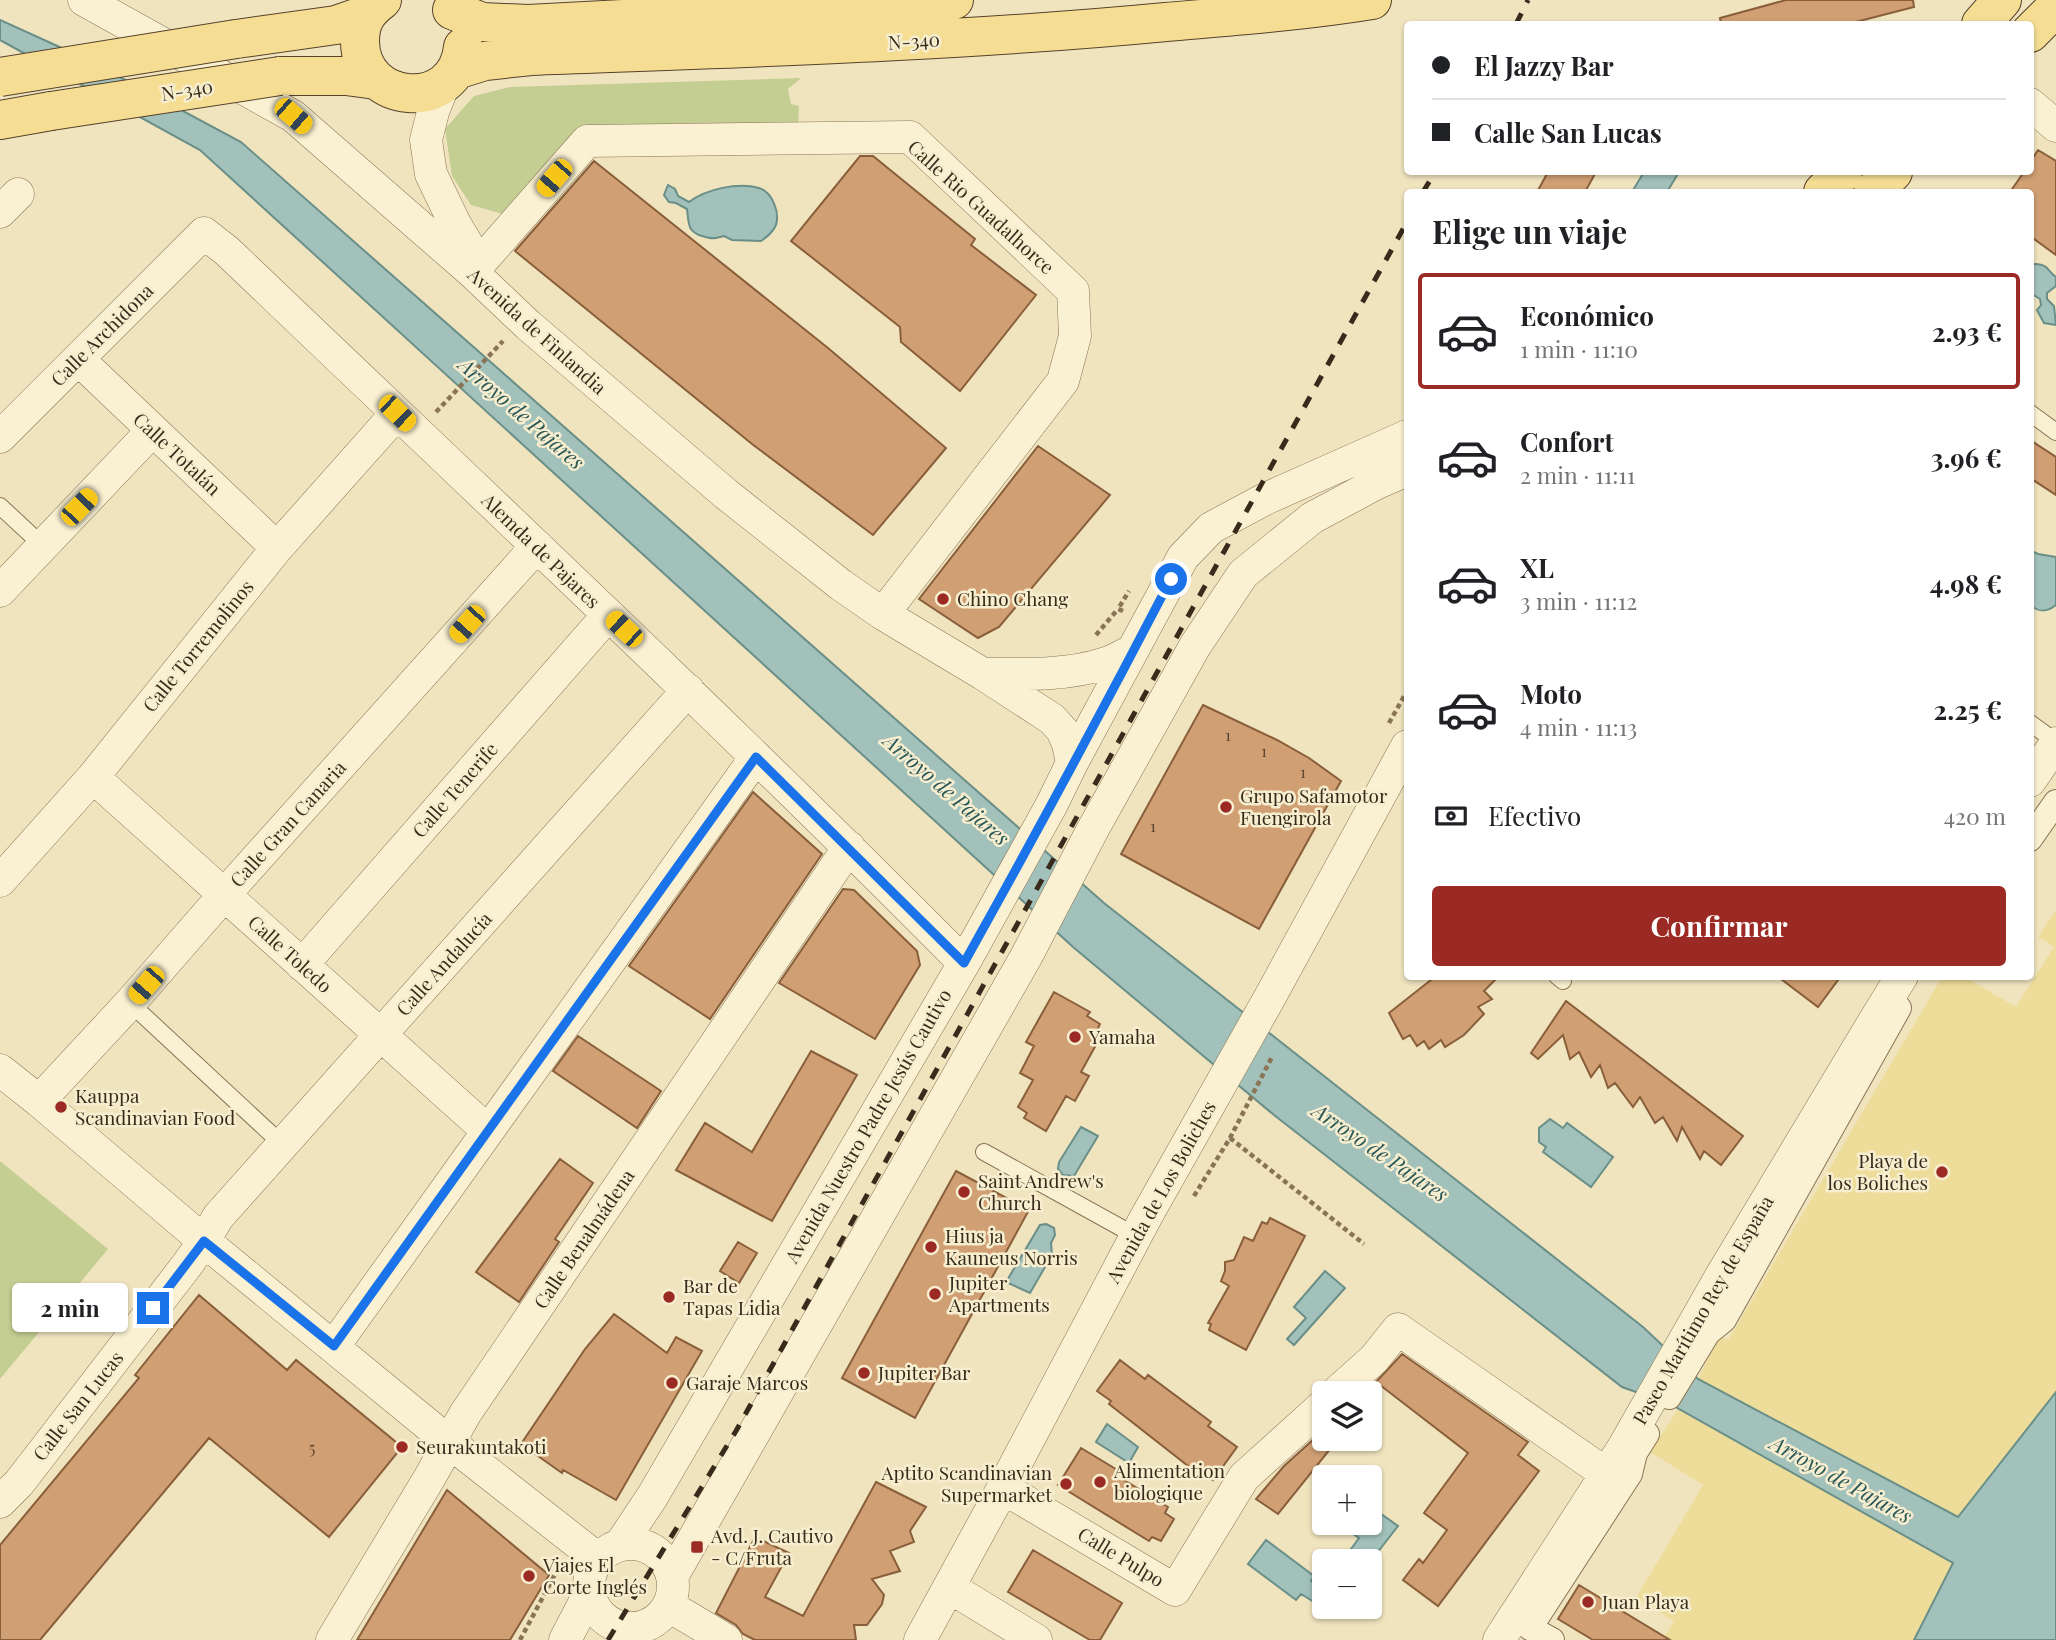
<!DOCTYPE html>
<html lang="es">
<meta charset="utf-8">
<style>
body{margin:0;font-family:"Playfair Display",serif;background:#f2f2f2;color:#202124;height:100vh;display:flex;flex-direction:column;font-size:26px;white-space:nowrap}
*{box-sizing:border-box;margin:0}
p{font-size:23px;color:#757577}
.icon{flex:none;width:38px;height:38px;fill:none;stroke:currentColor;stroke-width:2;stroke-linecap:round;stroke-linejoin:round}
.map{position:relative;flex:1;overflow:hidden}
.side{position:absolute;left:1404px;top:189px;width:630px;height:791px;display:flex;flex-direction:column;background:#fff;border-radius:7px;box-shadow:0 2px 5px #0004}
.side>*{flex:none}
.top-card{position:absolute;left:1404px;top:21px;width:630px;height:154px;border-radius:7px;box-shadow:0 2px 5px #0004;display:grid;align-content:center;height:154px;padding:0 28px;background:#fff}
.controls{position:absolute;left:1312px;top:1381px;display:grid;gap:14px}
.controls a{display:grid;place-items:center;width:70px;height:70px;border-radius:7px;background:#fff;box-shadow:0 2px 5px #0004;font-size:35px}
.end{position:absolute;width:32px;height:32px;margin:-16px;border:9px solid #1a73e8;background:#fff;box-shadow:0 0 0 4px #fff}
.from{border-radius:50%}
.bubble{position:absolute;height:49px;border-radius:7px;background:#fff;box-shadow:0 2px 5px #0004;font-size:23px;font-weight:700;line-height:49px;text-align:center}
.car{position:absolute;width:21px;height:42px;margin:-21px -10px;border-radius:9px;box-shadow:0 0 5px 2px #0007;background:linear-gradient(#f5c518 24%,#345 0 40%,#f5c518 0 76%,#345 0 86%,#f5c518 0)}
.top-card b{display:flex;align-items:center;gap:24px;height:66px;font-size:26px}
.top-card b+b{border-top:2px solid #e0e0e0}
.top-card i{width:18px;height:18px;background:#202124}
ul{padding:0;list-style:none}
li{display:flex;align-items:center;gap:21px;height:116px;margin:0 14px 10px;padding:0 14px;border:4px solid transparent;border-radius:7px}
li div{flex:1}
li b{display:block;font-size:26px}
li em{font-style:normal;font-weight:700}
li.on{border-color:#9b2a24}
li>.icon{width:63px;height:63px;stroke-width:1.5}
h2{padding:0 28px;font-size:32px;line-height:84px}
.pay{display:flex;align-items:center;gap:18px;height:77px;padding:0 28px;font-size:26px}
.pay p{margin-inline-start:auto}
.primary-button{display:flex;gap:14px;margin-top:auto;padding:14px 28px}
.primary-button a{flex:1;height:80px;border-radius:7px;background:#9b2a24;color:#fff;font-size:28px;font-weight:700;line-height:80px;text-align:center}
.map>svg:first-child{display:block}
.green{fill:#c4ce92}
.sand{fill:#eddc9a}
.water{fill:#a2c1ba;stroke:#698f88;stroke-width:2}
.building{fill:#d09f73;stroke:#895f3b;stroke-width:2}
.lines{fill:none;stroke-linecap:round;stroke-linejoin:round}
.service-casing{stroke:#897456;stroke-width:18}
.pedestrian-casing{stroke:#897456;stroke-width:26}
.minor-casing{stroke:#897456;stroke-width:33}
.primary-casing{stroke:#56422b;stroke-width:40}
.path{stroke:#897456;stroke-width:4.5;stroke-dasharray:5 3.5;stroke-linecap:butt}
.service{stroke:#faf1d2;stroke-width:16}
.pedestrian{stroke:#faf1d2;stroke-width:24}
.minor{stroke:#faf1d2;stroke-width:32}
.primary{stroke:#f5dd94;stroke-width:38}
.rail{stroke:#382b1c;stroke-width:5;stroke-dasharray:12 12;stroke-linecap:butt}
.primary-bridge-casing{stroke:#56422b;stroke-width:40;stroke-linecap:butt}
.primary-bridge{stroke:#f5dd94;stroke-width:38}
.route{stroke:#1a73e8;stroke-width:9}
.poi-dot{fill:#9b2a24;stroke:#f7eecf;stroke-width:2.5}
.labels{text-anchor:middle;stroke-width:5;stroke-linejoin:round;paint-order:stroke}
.number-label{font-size:16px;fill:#5e4832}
.street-label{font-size:19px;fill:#382b1c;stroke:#f7eecf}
.poi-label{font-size:19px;fill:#382b1c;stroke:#f7eecf;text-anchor:start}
.water-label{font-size:21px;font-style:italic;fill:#2a5858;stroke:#f7eecf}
</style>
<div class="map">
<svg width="2056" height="1640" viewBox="0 0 2056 1640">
<rect width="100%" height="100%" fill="#f0e4bf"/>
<path class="green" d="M 801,78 L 788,89 L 791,104 L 799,106 L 798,125 L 587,129 L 510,216 L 471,205 L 452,176 L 445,129 L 474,96 L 510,87 Z
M 0,1161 L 108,1249 L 0,1379 Z"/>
<path class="sand" d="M 2056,910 L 2056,1392 L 1958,1517 L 1954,1563 L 1914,1640 L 1662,1640 L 1674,1621 L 1636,1598 L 1703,1485 L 1650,1452 L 1698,1379 L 1718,1338 L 1729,1339 L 1942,977 L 1965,977 L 2016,1007 L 2054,947 L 2038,937 Z"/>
<path class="water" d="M 0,20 L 86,59 L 241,142 L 1104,903 L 1643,1327 L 1698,1379 L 1958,1517 L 2056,1392 L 2056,1640 L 1914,1640 L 1953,1563 L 1670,1404 L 1622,1387 L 1274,1115 L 1073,947 L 200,150 L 0,40 Z
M 1644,172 L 1679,172 L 1667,192 L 1632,192 Z
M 668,185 L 675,189 L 678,196 L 689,202 C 706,189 738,182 759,188 C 772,192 780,212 776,225 C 773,232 767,237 761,241 L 732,240 L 724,236 C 713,239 712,239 702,236 C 687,231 689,224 687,209 L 676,203 L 669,202 L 664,195 Z
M 2035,264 C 2050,265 2046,270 2056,277 L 2056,286 L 2047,293 L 2047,299 L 2054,306 L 2056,325 L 2044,323 L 2037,310 L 2041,305 L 2040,299 L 2030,293 L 2030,265 Z
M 2030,550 L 2038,554 L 2056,557 L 2056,605 C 2047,612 2039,613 2030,605 Z
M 1550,1119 L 1563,1128 L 1567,1123 L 1613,1157 L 1591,1187 L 1543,1152 L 1546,1147 L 1539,1142 L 1539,1128 Z
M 1081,1127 L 1098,1136 L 1074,1176 L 1063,1175 L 1058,1169 L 1059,1162 Z
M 1046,1224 L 1054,1228 L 1055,1235 L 1051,1243 L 1052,1255 L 1030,1293 L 1006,1282 L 1040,1225 Z
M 1325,1271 L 1345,1288 L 1294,1345 L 1287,1339 L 1306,1318 L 1294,1307 Z
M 1107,1424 L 1138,1447 L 1129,1463 L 1096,1442 Z
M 1370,1506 L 1398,1526 L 1370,1562 L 1359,1561 L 1348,1553 L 1359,1538 L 1338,1523 L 1370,1522 Z
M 1266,1540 L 1314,1576 L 1311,1581 L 1325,1591 L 1325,1606 L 1322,1607 L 1301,1594 L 1296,1600 L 1248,1564 Z"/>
<path class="building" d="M 1786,0 L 1913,0 L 1914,7 L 1848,24 L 1721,24 L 1720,18 Z
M 2038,150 L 2056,161 L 2056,255 L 2030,236 L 2030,192 L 2010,192 L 2024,172 L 2030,172 L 2030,162 Z
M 860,156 L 873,156 L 975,239 L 971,245 L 1036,295 L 960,391 L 901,342 L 900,327 L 791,241 Z
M 594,161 L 828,348 L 946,448 L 873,535 L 752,444 L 515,251 Z
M 1548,172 L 1596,172 L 1585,192 L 1537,192 Z
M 2030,440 L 2056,457 L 2056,495 L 2030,478 Z
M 1038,446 L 1110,495 L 999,627 L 978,638 L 919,599 Z
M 1203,705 L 1277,740 L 1309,758 L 1341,781 L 1259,929 L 1121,854 Z
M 753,792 L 822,854 L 710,1019 L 629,966 Z
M 843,889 L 854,890 L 917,951 L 920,965 L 875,1039 L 779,983 Z
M 1436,976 L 1499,976 L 1484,991 L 1492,999 L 1478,1007 L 1484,1014 L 1464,1035 L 1445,1047 L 1441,1040 L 1429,1049 L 1424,1041 L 1417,1046 L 1410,1035 L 1403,1039 L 1389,1013 Z
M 1777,976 L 1841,976 L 1818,1007 Z
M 1054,992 L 1090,1012 L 1087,1016 L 1100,1024 L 1092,1040 L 1097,1043 L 1081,1072 L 1089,1076 L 1075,1101 L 1066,1096 L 1046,1131 L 1024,1118 L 1027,1113 L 1018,1107 L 1033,1080 L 1020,1073 L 1034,1046 L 1026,1042 Z
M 1566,1001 L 1743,1136 L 1721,1165 L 1704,1151 L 1700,1159 L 1682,1127 L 1677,1141 L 1663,1117 L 1655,1123 L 1640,1097 L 1633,1107 L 1615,1083 L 1608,1088 L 1600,1065 L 1591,1077 L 1579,1052 L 1570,1059 L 1563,1035 L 1538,1059 L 1531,1053 Z
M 578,1036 L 661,1091 L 637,1128 L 553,1071 Z
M 811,1051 L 857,1075 L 772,1221 L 676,1170 L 705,1123 L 752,1152 Z
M 560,1159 L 593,1183 L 555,1239 L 559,1242 L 519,1302 L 476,1272 Z
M 956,1171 L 1029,1210 L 915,1418 L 842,1378 Z
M 1270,1218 L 1305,1236 L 1246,1350 L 1209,1330 L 1211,1324 L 1208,1323 L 1229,1286 L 1221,1281 L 1225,1271 L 1225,1262 L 1234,1260 L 1244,1237 L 1253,1241 L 1262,1222 L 1267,1224 Z
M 738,1242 L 757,1253 L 739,1283 L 720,1271 Z
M 199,1295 L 287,1370 L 296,1360 L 402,1447 L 329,1537 L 209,1438 L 40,1640 L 0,1640 L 0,1545 L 139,1378 L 135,1375 Z
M 614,1314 L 667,1353 L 676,1337 L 702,1351 L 616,1500 L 563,1470 L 562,1473 L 521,1444 L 585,1349 Z
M 1402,1354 L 1528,1442 L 1518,1455 L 1539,1471 L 1438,1606 L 1403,1580 L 1419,1559 L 1423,1563 L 1447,1530 L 1424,1513 L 1468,1453 L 1376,1382 Z
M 1120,1360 L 1145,1379 L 1148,1375 L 1211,1422 L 1208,1426 L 1237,1447 L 1213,1480 L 1194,1466 L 1192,1469 L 1109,1404 L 1111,1401 L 1097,1391 Z
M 1325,1429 L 1325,1438 L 1339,1438 L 1278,1514 L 1256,1499 L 1284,1466 Z
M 1081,1448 L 1119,1471 L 1116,1475 L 1168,1507 L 1165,1513 L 1174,1519 L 1161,1541 L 1152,1537 L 1149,1541 L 1058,1485 Z
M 876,1482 L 926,1507 L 910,1531 L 914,1542 L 890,1551 L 900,1571 L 872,1579 L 884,1595 L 882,1604 L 867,1625 L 854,1625 L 856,1640 L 755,1640 L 743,1634 L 736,1625 L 716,1613 L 755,1537 L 789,1553 L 765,1597 L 803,1616 Z
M 447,1490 L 549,1575 L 510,1640 L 357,1640 Z
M 1033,1550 L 1122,1603 L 1100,1640 L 1090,1640 L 1008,1592 Z
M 1579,1585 L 1670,1640 L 1593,1640 L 1558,1619 Z"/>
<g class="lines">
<defs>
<path id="service" d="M 2030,413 L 2056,432
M 0,506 L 43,546
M 2030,723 L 2056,742
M 1557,976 L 1563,981
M 130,1003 L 283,1145
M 984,1152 L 1136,1236"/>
<path id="pedestrian" d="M 2030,839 L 2056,802
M 1669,1397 L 1708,1333 L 1724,1320 L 1899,1008
M 1552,1640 L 1530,1628 L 1630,1474 L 1635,1453 L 1647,1434"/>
<path id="minor" d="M 84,0 L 293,116 L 472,272 L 528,325 L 726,494 L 841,585 L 883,614 L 983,674 L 1052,719 L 1062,730 L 1068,744 L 1072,763
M 443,86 L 433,112 L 426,140 L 431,174 L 455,224 L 467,244 L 472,272
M 2030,104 L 2056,126
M 0,212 L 18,194
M 472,272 L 587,141 L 910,137 L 1073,291 L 1075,336 L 1063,381 L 883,614
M 78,359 L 277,548
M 0,437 L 204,233 L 227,251 C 474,487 723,720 964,963
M 0,591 L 152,431
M 983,674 C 1023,674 1065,676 1103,664 C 1114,661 1124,655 1133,650
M 93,777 L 488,1131
M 2030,781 L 2056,743
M 0,881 L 93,777 L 277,548 L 397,413
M 302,965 L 608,615
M 0,1070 L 39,1101 L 204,1241 L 449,1442 L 598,1559
M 39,1101 L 130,1003 L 224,895 L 537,546
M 334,1346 L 756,757
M 1336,1393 L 1374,1359 L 1398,1329 L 1605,1473
M 1003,1488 L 1175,1590 L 1244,1477 L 1325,1404
M 0,1502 L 19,1483 L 187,1265 L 204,1241 L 218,1217 L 688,690
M589 1586a42 42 0 1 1 84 0a42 42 0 1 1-84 0Z
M 620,1545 L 652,1497 L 964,963 L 1052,804 L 1072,763 L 1183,557 L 1211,528 L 1265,499 L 1407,436
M 673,1575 L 1026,957 L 1093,829 L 1195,646 L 1243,574 L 1312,518 L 1377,483 L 1407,470
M 949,1587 L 1036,1640
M 669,1606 L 726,1640
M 332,1640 L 430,1477 L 465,1414 L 849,847
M 565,1640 L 589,1594
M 920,1640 L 1003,1488 L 1146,1217 L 1270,997 L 1407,746
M 1499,1640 L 1623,1448 L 1721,1276 L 1873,1023 L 1902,976"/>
<path id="primary" d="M 382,0 C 367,11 360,22 360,41 C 360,105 456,114 463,47
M 452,10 L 482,22 L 528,24 L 869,6 L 954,0
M 1981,24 L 2002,0
M 2030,33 L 2056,7
M 236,39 L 336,25 L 365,15
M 456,70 L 485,61 L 531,56 C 743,48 955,42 1166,22 C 1235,16 1304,11 1372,0
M 280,76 L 346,76 L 376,80
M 0,120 L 51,111
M 1823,192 L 1843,172
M 1873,192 L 1893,172"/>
</defs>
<use href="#service" class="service-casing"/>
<use href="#pedestrian" class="pedestrian-casing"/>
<use href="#minor" class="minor-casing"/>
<use href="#primary" class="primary-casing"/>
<path class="path" d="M 436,412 L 503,341
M 1123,611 L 1118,609 L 1129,591
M 1096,635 L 1118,609
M 1389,723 L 1407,691
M 1230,1138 L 1364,1244
M 1194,1196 L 1230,1138 L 1272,1057
M 520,1640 L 560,1565"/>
<use href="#service" class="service"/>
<use href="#pedestrian" class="pedestrian"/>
<use href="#minor" class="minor"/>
<use href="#primary" class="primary"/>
<path class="rail" d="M 1516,24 L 1528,0
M 1423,192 L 1435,172
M 608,1640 L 736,1431 L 1407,222"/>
<defs>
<path id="primary-bridge" d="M 0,77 L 236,39
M 51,111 L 280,76"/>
</defs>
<use href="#primary-bridge" class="primary-bridge-casing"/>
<use href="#primary-bridge" class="primary-bridge"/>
</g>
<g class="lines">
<path class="route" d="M 153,1308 L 204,1241 L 334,1346 L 756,757 L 964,963 C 1035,836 1104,708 1171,579"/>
</g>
<g class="poi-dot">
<circle cx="943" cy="599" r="7"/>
<circle cx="1226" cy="807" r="7"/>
<circle cx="1075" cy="1037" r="7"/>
<circle cx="61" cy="1107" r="7"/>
<circle cx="1942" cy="1172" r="7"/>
<circle cx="964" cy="1192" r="7"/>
<circle cx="931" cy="1247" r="7"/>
<circle cx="935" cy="1294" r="7"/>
<circle cx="669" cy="1297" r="7"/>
<circle cx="864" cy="1373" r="7"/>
<circle cx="672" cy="1383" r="7"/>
<circle cx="402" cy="1447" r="7"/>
<circle cx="1100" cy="1482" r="7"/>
<circle cx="1066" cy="1484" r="7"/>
<rect x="690" y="1540" width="14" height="14" rx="3.5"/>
<circle cx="529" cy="1576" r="7"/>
<circle cx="1588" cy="1602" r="7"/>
</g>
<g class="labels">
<g class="number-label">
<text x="1228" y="741">1</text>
<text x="1264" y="757">1</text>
<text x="1303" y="778">1</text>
<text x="1153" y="832">1</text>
<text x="312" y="1454">5</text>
</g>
<g class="street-label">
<text transform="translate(914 41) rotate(-4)" y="7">N-340</text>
<text transform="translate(187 90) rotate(-9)" y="7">N-340</text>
<text transform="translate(981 207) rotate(42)" y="7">Calle Rio Guadalhorce</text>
<text transform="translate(537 331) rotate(42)" y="7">Avenida de Finlandia</text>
<text transform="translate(102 335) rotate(-45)" y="7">Calle Archidona</text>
<text transform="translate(177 454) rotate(43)" y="7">Calle Totalán</text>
<text transform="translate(541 551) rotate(44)" y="7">Alemda de Pajares</text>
<text transform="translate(198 646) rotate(-51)" y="7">Calle Torremolinos</text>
<text transform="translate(455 790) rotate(-49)" y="7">Calle Tenerife</text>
<text transform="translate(288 824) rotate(-48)" y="7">Calle Gran Canaria</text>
<text transform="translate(290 954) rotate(42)" y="7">Calle Toledo</text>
<text transform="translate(444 964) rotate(-48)" y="7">Calle Andalucía</text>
<text transform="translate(868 1126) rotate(-60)" y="7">Avenida Nuestro Padre Jesús Cautivo</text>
<text transform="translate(1161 1192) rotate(-61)" y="7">Avenida de Los Boliches</text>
<text transform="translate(584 1239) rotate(-56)" y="7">Calle Benalmádena</text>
<text transform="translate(1703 1310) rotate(-60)" y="7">Paseo Marítimo Rey de España</text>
<text transform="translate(78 1406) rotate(-52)" y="7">Calle San Lucas</text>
<text transform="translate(1121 1557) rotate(31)" y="7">Calle Pulpo</text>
</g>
<g class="poi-label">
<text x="957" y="606">Chino Chang</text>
<text x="1240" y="803">Grupo Safamotor<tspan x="1240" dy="22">Fuengirola</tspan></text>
<text x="1089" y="1044">Yamaha</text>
<text x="75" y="1103">Kauppa<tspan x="75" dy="22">Scandinavian Food</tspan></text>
<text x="1928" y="1168" text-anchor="end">Playa de<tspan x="1928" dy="22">los Boliches</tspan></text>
<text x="978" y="1188">Saint Andrew's<tspan x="978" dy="22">Church</tspan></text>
<text x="945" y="1243">Hius ja<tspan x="945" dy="22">Kauneus Norris</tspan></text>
<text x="949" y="1290">Jupiter<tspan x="949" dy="22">Apartments</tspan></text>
<text x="683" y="1293">Bar de<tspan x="683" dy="22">Tapas Lidia</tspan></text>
<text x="878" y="1380">Jupiter Bar</text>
<text x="686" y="1390">Garaje Marcos</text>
<text x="416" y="1454">Seurakuntakoti</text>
<text x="1114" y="1478">Alimentation<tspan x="1114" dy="22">biologique</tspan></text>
<text x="1052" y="1480" text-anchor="end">Aptito Scandinavian<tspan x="1052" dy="22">Supermarket</tspan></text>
<text x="711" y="1543">Avd. J. Cautivo<tspan x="711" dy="22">- C/Fruta</tspan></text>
<text x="543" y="1572">Viajes El<tspan x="543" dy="22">Corte Inglés</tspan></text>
<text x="1602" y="1609">Juan Playa</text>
</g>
<g class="water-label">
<text transform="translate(521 414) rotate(41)" y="7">Arroyo de Pajares</text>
<text transform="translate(946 790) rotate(41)" y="7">Arroyo de Pajares</text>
<text transform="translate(1380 1153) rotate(34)" y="7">Arroyo de Pajares</text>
<text transform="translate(1841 1480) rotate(29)" y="7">Arroyo de Pajares</text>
</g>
</g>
</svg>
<div class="controls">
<a><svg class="icon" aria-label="layers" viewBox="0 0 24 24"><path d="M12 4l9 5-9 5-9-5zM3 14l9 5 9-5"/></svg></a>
<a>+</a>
<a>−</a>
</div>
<i class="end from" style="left:1171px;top:579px"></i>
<i class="end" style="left:153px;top:1308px"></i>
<div class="bubble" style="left:12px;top:1283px;width:116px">2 min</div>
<i class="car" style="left:293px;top:116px;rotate:131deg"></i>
<i class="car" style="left:554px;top:178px;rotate:221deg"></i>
<i class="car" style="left:397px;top:413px;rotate:134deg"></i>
<i class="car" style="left:79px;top:507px;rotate:44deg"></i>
<i class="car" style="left:467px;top:624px;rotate:222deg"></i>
<i class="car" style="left:624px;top:629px;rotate:313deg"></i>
<i class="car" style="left:146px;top:985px;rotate:221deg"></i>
<div class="top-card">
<b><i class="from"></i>El Jazzy Bar</b>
<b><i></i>Calle San Lucas</b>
</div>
<section class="side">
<h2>Elige un viaje</h2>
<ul>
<li class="on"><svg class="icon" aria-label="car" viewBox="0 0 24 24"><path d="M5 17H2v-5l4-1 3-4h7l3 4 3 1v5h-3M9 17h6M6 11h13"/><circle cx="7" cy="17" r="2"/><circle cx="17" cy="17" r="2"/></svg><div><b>Económico</b><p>1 min · 11:10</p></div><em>2.93 €</em></li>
<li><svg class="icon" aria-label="car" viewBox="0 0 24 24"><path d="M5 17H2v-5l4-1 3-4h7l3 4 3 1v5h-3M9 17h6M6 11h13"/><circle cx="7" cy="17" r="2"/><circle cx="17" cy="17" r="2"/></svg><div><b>Confort</b><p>2 min · 11:11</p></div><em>3.96 €</em></li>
<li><svg class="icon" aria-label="car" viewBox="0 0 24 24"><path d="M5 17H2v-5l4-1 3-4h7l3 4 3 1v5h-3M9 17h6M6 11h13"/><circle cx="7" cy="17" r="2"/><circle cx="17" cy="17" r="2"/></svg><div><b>XL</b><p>3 min · 11:12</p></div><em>4.98 €</em></li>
<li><svg class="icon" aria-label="car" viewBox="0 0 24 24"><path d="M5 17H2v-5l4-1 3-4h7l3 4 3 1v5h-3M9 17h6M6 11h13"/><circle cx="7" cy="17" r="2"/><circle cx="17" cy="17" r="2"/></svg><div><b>Moto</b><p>4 min · 11:13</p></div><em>2.25 €</em></li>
</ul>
<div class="pay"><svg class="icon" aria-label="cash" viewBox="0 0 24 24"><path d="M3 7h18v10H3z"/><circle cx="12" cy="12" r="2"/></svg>Efectivo<p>420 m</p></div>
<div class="primary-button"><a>Confirmar</a></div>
</section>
</div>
